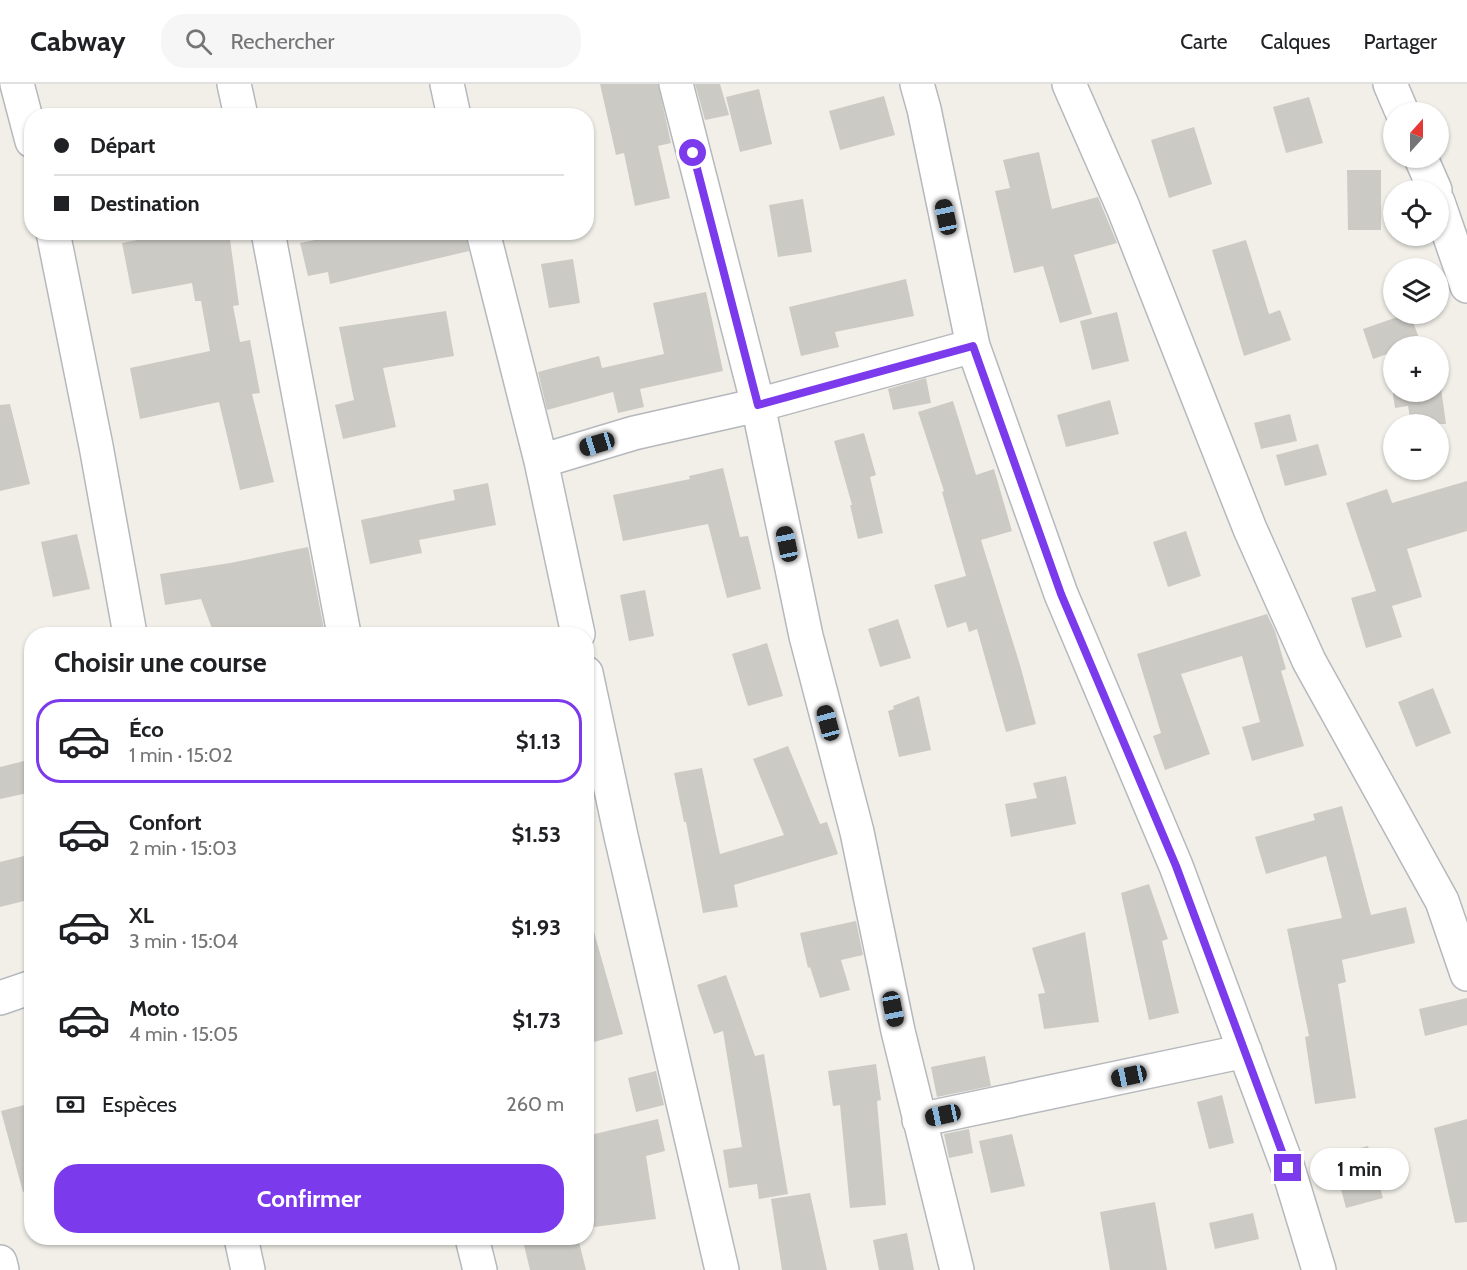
<!DOCTYPE html>
<html lang="fr">
<meta charset="utf-8">
<style>
body{margin:0;font-family:Cabin,sans-serif;background:#f6f6f6;color:#202124;height:100vh;display:flex;flex-direction:column;font-size:22px;white-space:nowrap}
*{box-sizing:border-box;margin:0}
p{font-size:20px;color:#757577}
.icon{flex:none;width:33px;height:33px;fill:none;stroke:currentColor;stroke-width:2;stroke-linecap:round;stroke-linejoin:round}
.map{position:relative;flex:1;overflow:hidden}
.details{position:absolute;left:24px;top:543px;width:570px;height:618px;display:flex;flex-direction:column;background:#fff;border-radius:24px;box-shadow:0 2px 4px #0004}
.details>*{flex:none}
.top-card{position:absolute;left:24px;top:24px;width:570px;height:132px;border-radius:24px;box-shadow:0 2px 4px #0004;display:grid;align-content:center;height:132px;padding:0 30px;background:#fff}
.needle{width:39px;rotate:21deg}
.fabs{position:absolute;left:1383px;top:18px;display:grid;gap:12px}
.fabs a{display:grid;place-items:center;width:66px;height:66px;border-radius:50%;background:#fff;box-shadow:0 2px 4px #0004;font-size:30px}
.end{position:absolute;width:27px;height:27px;margin:-14px;border:8px solid #7c3aed;background:#fff;box-shadow:0 0 0 3px #fff}
.from{border-radius:50%}
.bubble{position:absolute;height:42px;border-radius:21px;background:#fff;box-shadow:0 2px 4px #0004;font-size:20px;font-weight:800;line-height:42px;text-align:center}
.car{position:absolute;width:18px;height:36px;margin:-18px -9px;border-radius:8px;box-shadow:0 0 4px 2px #0007;background:linear-gradient(#222 24%,#8ab4d8 0 40%,#222 0 76%,#8ab4d8 0 86%,#222 0)}
.top-card b{display:flex;align-items:center;gap:21px;height:57px;font-size:22px}
.top-card b+b{border-top:2px solid #e0e0e0}
.top-card i{width:15px;height:15px;background:#202124}
ul{padding:0;list-style:none}
li{display:flex;align-items:center;gap:18px;height:84px;margin:0 12px 9px;padding:0 18px;border:3px solid transparent;border-radius:24px}
li div{flex:1}
li b{display:block;font-size:22px}
li em{font-style:normal;font-weight:800}
li.active{border-color:#7c3aed}
li>.icon{width:54px;height:54px;stroke-width:1.5}
h2{padding:0 30px;font-size:27px;line-height:72px}
.pay{display:flex;align-items:center;gap:15px;height:66px;padding:0 30px;font-size:22px}
.pay p{margin-inline-start:auto}
.cta{display:flex;gap:12px;margin-top:auto;padding:12px 30px}
.cta a{flex:1;height:69px;border-radius:24px;background:#7c3aed;color:#fff;font-size:24px;font-weight:800;line-height:69px;text-align:center}
header{display:flex;align-items:center;gap:36px;box-sizing:border-box;height:84px;padding:0 30px;background:#fff;border-bottom:2px solid #e0e0e0}
header strong{font-size:28px}
nav{display:flex;gap:33px;margin-inline-start:auto;font-size:21px}
.search{width:420px;height:54px;background:#f6f6f6;display:flex;align-items:center;gap:15px;box-sizing:border-box;padding:0 21px;border-radius:24px;color:#757577;font-size:22px}
.map>svg:first-child{display:block}
.building{fill:#cccac5}
.lines{fill:none;stroke-linecap:round;stroke-linejoin:round}
.minor-casing{stroke:#b5b8bc;stroke-width:36}
.minor{stroke:#fff;stroke-width:33}
.route{stroke:#7c3aed;stroke-width:8}
</style>
<header>
<strong>Cabway</strong>
<div class="search"><svg class="icon" aria-label="search" viewBox="0 0 24 24"><circle cx="10" cy="10" r="6"/><path d="M15 15l6 6"/></svg>Rechercher</div>
<nav><a>Carte</a><a>Calques</a><a>Partager</a></nav>
</header>
<div class="map">
<svg width="1467" height="1186" viewBox="0 0 1467 1186">
<rect width="100%" height="100%" fill="#f1efe8"/>
<path class="building" d="M 600,0 L 658,0 L 671,59 L 658,62 L 670,114 L 635,122 L 624,69 L 616,71 Z
M 695,0 L 720,0 L 729,31 L 705,36 Z
M 759,5 L 772,60 L 740,68 L 726,13 Z
M 884,12 L 895,51 L 840,66 L 829,27 Z
M 1309,13 L 1323,59 L 1286,69 L 1273,23 Z
M 1194,43 L 1212,100 L 1169,114 L 1151,56 Z
M 1039,68 L 1052,125 L 1098,113 L 1117,159 L 1074,171 L 1092,230 L 1060,239 L 1043,182 L 1014,189 L 995,107 L 1010,104 L 1003,76 Z
M 1347,86 L 1381,86 L 1381,146 L 1348,146 Z
M 803,115 L 812,168 L 778,173 L 769,121 Z
M 196,148 L 229,148 L 239,221 L 233,222 L 240,258 L 250,256 L 260,309 L 252,310 L 274,398 L 240,406 L 219,318 L 140,335 L 130,284 L 210,267 L 201,217 L 195,217 L 192,199 L 132,210 L 122,159 L 159,152 L 159,154 Z
M 313,148 L 465,148 L 469,167 L 330,200 L 328,188 L 308,192 L 300,159 L 315,156 Z
M 1246,156 L 1269,230 L 1280,226 L 1291,256 L 1244,272 L 1212,166 Z
M 573,175 L 580,219 L 549,224 L 541,180 Z
M 906,195 L 914,232 L 835,248 L 839,263 L 801,272 L 789,223 Z
M 706,208 L 723,287 L 640,305 L 644,323 L 618,329 L 613,308 L 547,326 L 538,288 L 599,272 L 602,284 L 664,270 L 653,219 Z
M 446,227 L 454,272 L 383,284 L 396,343 L 343,355 L 335,321 L 354,316 L 339,243 Z
M 1117,228 L 1129,277 L 1092,286 L 1080,237 Z
M 1406,230 L 1410,230 L 1422,262 L 1394,262 L 1394,308 L 1438,308 L 1439,290 L 1446,340 L 1411,340 L 1408,322 L 1395,324 L 1387,270 L 1373,275 L 1363,245 Z
M 926,294 L 931,319 L 893,326 L 888,305 Z
M 1110,316 L 1119,350 L 1066,363 L 1057,331 Z
M 953,317 L 976,391 L 994,385 L 1012,447 L 981,456 L 1020,581 L 1036,640 L 1006,648 L 977,545 L 969,548 L 966,538 L 947,544 L 934,501 L 966,492 L 942,408 L 944,407 L 918,328 Z
M 10,320 L 30,400 L 0,407 L 0,321 Z
M 1290,330 L 1297,357 L 1261,365 L 1254,339 Z
M 864,349 L 876,391 L 870,393 L 883,449 L 858,455 L 850,421 L 852,421 L 834,357 Z
M 1318,360 L 1327,391 L 1285,402 L 1276,371 Z
M 723,384 L 740,453 L 748,452 L 761,505 L 727,514 L 708,440 L 623,457 L 613,411 L 690,395 L 689,392 Z
M 1467,397 L 1467,447 L 1407,465 L 1422,513 L 1392,522 L 1402,553 L 1366,564 L 1351,514 L 1376,507 L 1346,419 L 1387,405 L 1392,419 Z
M 488,399 L 496,441 L 419,456 L 422,469 L 370,480 L 361,436 L 455,416 L 453,406 Z
M 1186,447 L 1201,492 L 1168,503 L 1153,458 Z
M 77,450 L 90,505 L 53,513 L 41,458 Z
M 308,463 L 325,550 L 214,550 L 201,515 L 165,521 L 160,490 L 230,479 Z
M 645,506 L 654,552 L 629,557 L 620,511 Z
M 1267,530 L 1275,547 L 1286,585 L 1281,587 L 1304,662 L 1252,677 L 1242,643 L 1260,638 L 1242,572 L 1181,590 L 1210,670 L 1165,686 L 1153,652 L 1161,649 L 1137,570 Z
M 898,535 L 911,574 L 880,583 L 868,545 Z
M 767,559 L 783,612 L 748,622 L 732,570 Z
M 1433,604 L 1451,649 L 1416,663 L 1398,618 Z
M 919,612 L 931,666 L 899,673 L 888,627 L 894,625 L 893,622 Z
M 788,662 L 820,740 L 827,738 L 838,770 L 734,801 L 738,823 L 703,829 L 686,738 L 684,738 L 674,689 L 702,684 L 720,770 L 784,751 L 753,675 Z
M 32,675 L 32,708 L 0,715 L 0,683 Z
M 1066,692 L 1076,740 L 1011,753 L 1005,720 L 1037,714 L 1033,699 Z
M 1342,722 L 1371,831 L 1406,823 L 1415,859 L 1342,876 L 1346,898 L 1338,900 L 1356,1014 L 1315,1020 L 1305,953 L 1309,952 L 1287,845 L 1342,834 L 1326,772 L 1266,790 L 1255,753 L 1315,736 L 1313,730 Z
M 32,770 L 32,815 L 0,823 L 0,778 Z
M 1149,800 L 1168,855 L 1162,857 L 1179,929 L 1149,936 L 1121,809 Z
M 856,837 L 863,871 L 841,876 L 850,906 L 820,914 L 810,883 L 808,884 L 800,849 Z
M 594,848 L 623,950 L 594,958 L 586,931 L 586,849 Z
M 1085,848 L 1099,938 L 1044,945 L 1038,910 L 1045,909 L 1032,864 Z
M 726,891 L 755,972 L 764,970 L 788,1110 L 759,1115 L 757,1100 L 729,1104 L 723,1066 L 742,1063 L 723,947 L 714,950 L 697,901 Z
M 1467,914 L 1467,941 L 1425,952 L 1419,925 Z
M 985,972 L 991,1002 L 937,1013 L 931,983 Z
M 876,980 L 881,1016 L 877,1017 L 886,1121 L 850,1124 L 840,1021 L 833,1022 L 828,987 Z
M 656,987 L 664,1021 L 636,1028 L 628,994 Z
M 1222,1011 L 1234,1059 L 1209,1065 L 1197,1018 Z
M 32,1019 L 32,1107 L 23,1108 L 1,1027 Z
M 658,1035 L 665,1067 L 646,1072 L 656,1135 L 586,1144 L 586,1052 Z
M 1467,1035 L 1467,1138 L 1455,1139 L 1434,1044 Z
M 969,1045 L 973,1069 L 949,1074 L 944,1050 Z
M 1012,1050 L 1025,1102 L 991,1109 L 979,1057 Z
M 1368,1062 L 1383,1114 L 1346,1124 L 1332,1071 Z
M 810,1109 L 827,1186 L 782,1186 L 771,1115 Z
M 1155,1118 L 1167,1186 L 1110,1186 L 1100,1128 Z
M 1253,1129 L 1259,1155 L 1215,1165 L 1209,1139 Z
M 907,1149 L 914,1186 L 879,1186 L 873,1156 Z
M 526,1154 L 578,1154 L 586,1186 L 530,1186 L 524,1161 L 527,1160 Z"/>
<g class="lines">
<defs>
<path id="minor" d="M 17,0 L 32,57
M 234,0 L 241,32
M 447,0 L 454,32
M 676,0 L 758,321 L 806,552 L 857,748 L 898,947 L 957,1186
M 917,0 L 924,25 L 973,262 L 1061,510 L 1176,782 L 1288,1084 L 1319,1186
M 1069,0 L 1123,123 L 1250,445 L 1309,577 L 1442,817 L 1467,890
M 1390,0 L 1402,28
M 1421,74 L 1435,106
M 1438,118 L 1467,202
M 53,148 L 96,362 L 130,550
M 268,148 L 344,550
M 483,148 L 541,377 L 578,550
M 541,377 L 634,349 L 758,321 L 973,262
M 586,589 L 621,752 L 722,1186
M 0,914 L 32,903
M 919,1036 L 1245,967
M 241,1154 L 248,1186
M 472,1154 L 480,1186
M 0,1178 L 2,1186"/>
</defs>
<use href="#minor" class="minor-casing"/>
<use href="#minor" class="minor"/>
</g>
<g class="lines">
<path class="route" d="M 693,69 L 758,321 L 973,262 L 1061,510 L 1176,782 L 1288,1084"/>
</g>
</svg>
<div class="fabs">
<a><svg class="needle" viewBox="-14 -14 28 28"><path d="M0-13l5 13h-10z" fill="#e53935"/><path d="M0 13l5-13h-10z" fill="#757577"/></svg></a>
<a><svg class="icon" aria-label="locate" viewBox="0 0 24 24"><circle cx="12" cy="12" r="6"/><path d="M12 2v4M12 18v4M2 12h4M18 12h4"/></svg></a>
<a><svg class="icon" aria-label="layers" viewBox="0 0 24 24"><path d="M12 4l9 5-9 5-9-5zM3 14l9 5 9-5"/></svg></a>
<a>+</a>
<a>−</a>
</div>
<i class="end from" style="left:693px;top:69px"></i>
<i class="end" style="left:1288px;top:1084px"></i>
<div class="bubble" style="left:1310px;top:1064px;width:99px">1 min</div>
<i class="car" style="left:946px;top:133px;rotate:348deg"></i>
<i class="car" style="left:597px;top:360px;rotate:253deg"></i>
<i class="car" style="left:787px;top:460px;rotate:348deg"></i>
<i class="car" style="left:828px;top:639px;rotate:345deg"></i>
<i class="car" style="left:893px;top:925px;rotate:169deg"></i>
<i class="car" style="left:1129px;top:992px;rotate:258deg"></i>
<i class="car" style="left:943px;top:1031px;rotate:258deg"></i>
<div class="top-card">
<b><i class="from"></i>Départ</b>
<b><i></i>Destination</b>
</div>
<section class="details">
<h2>Choisir une course</h2>
<ul>
<li class="active"><svg class="icon" aria-label="car" viewBox="0 0 24 24"><path d="M5 17H2v-5l4-1 3-4h7l3 4 3 1v5h-3M9 17h6M6 11h13"/><circle cx="7" cy="17" r="2"/><circle cx="17" cy="17" r="2"/></svg><div><b>Éco</b><p>1 min · 15:02</p></div><em>$1.13</em></li>
<li><svg class="icon" aria-label="car" viewBox="0 0 24 24"><path d="M5 17H2v-5l4-1 3-4h7l3 4 3 1v5h-3M9 17h6M6 11h13"/><circle cx="7" cy="17" r="2"/><circle cx="17" cy="17" r="2"/></svg><div><b>Confort</b><p>2 min · 15:03</p></div><em>$1.53</em></li>
<li><svg class="icon" aria-label="car" viewBox="0 0 24 24"><path d="M5 17H2v-5l4-1 3-4h7l3 4 3 1v5h-3M9 17h6M6 11h13"/><circle cx="7" cy="17" r="2"/><circle cx="17" cy="17" r="2"/></svg><div><b>XL</b><p>3 min · 15:04</p></div><em>$1.93</em></li>
<li><svg class="icon" aria-label="car" viewBox="0 0 24 24"><path d="M5 17H2v-5l4-1 3-4h7l3 4 3 1v5h-3M9 17h6M6 11h13"/><circle cx="7" cy="17" r="2"/><circle cx="17" cy="17" r="2"/></svg><div><b>Moto</b><p>4 min · 15:05</p></div><em>$1.73</em></li>
</ul>
<div class="pay"><svg class="icon" aria-label="cash" viewBox="0 0 24 24"><path d="M3 7h18v10H3z"/><circle cx="12" cy="12" r="2"/></svg>Espèces<p>260 m</p></div>
<div class="cta"><a>Confirmer</a></div>
</section>
</div>
